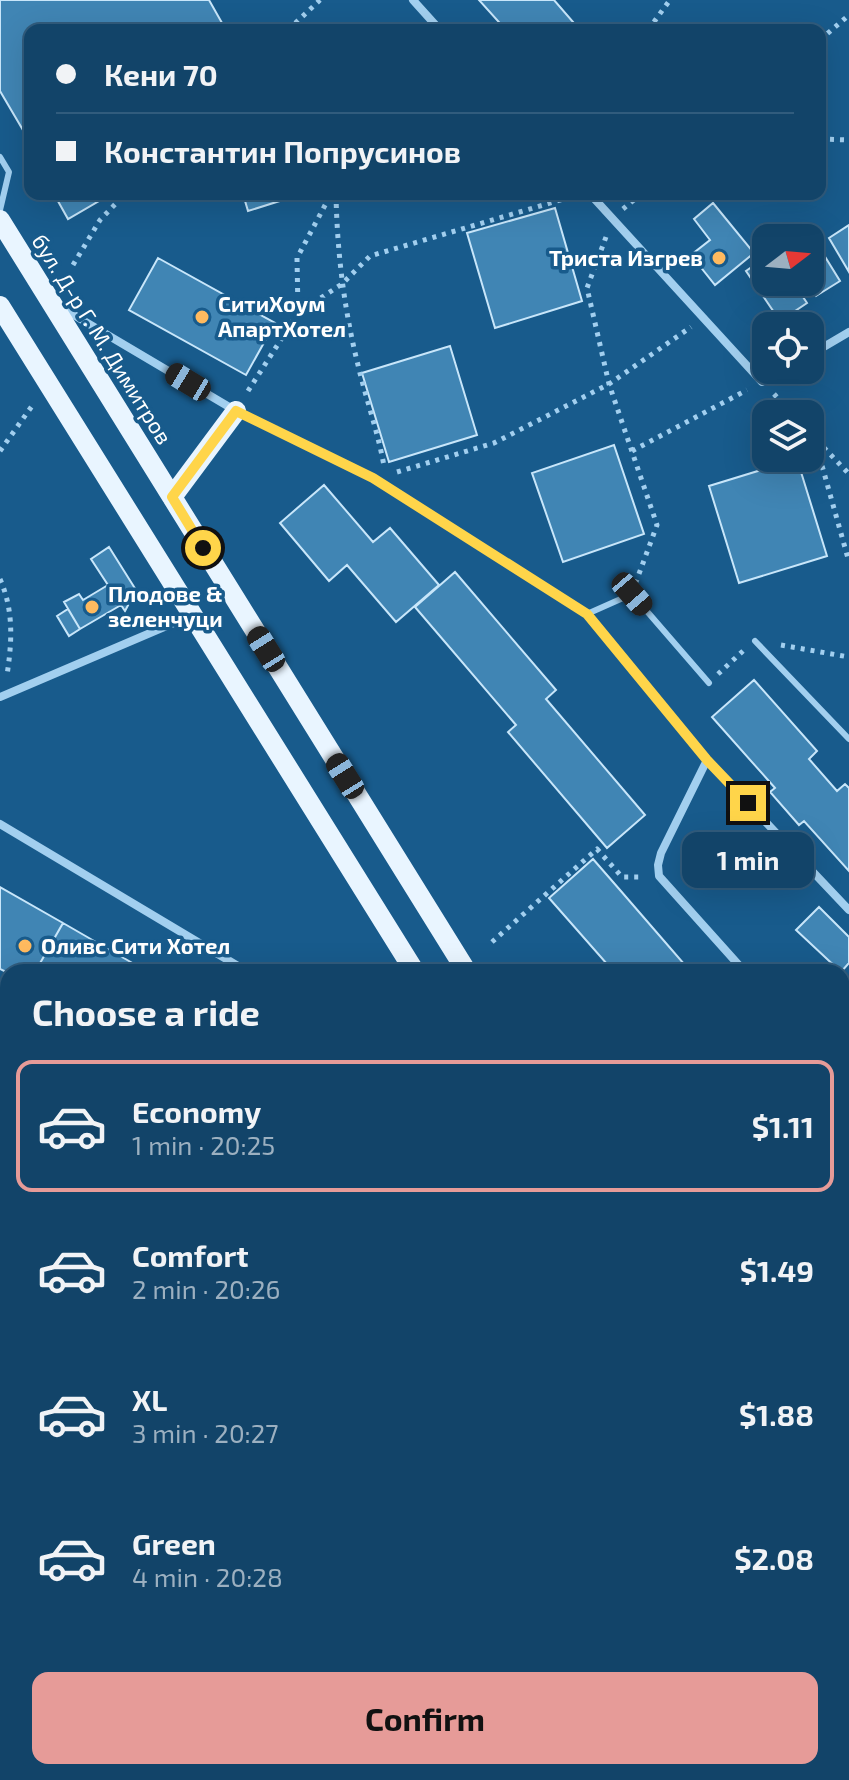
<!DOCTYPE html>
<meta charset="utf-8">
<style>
body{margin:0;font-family:"Exo 2",sans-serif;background:#1b4b6f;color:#f1f3f6;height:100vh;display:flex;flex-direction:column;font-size:30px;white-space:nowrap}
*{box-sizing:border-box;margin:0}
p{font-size:26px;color:#9cb0c0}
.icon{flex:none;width:44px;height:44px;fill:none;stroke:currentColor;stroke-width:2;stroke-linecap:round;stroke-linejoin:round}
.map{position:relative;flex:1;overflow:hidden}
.details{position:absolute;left:0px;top:964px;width:850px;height:816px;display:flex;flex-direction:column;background:#124469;border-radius:24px 24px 0 0;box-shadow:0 8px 32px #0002,0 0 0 2px #315c7d}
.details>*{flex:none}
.top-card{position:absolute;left:24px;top:24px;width:802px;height:176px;border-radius:16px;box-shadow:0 8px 32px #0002,0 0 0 2px #315c7d;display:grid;align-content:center;height:176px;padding:0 32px;background:#124469}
.needle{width:52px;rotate:74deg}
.fabs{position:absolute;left:752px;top:224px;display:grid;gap:16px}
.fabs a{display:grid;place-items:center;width:72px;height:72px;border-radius:16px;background:#124469;box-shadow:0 8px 32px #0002,0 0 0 2px #315c7d;font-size:40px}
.end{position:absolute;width:36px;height:36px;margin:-18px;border:10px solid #ffd54a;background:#111;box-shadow:0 0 0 4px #111}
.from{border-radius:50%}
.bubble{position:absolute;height:56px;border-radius:16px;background:#124469;box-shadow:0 8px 32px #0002,0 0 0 2px #315c7d;font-size:26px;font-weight:700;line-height:56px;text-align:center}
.car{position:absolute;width:24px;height:48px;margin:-24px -12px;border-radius:10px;box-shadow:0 0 6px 2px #0007;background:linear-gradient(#222 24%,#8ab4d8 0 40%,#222 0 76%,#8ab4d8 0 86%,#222 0)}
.top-card b{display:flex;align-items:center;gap:28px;height:76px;font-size:30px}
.top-card b+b{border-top:2px solid #315c7d}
.top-card i{width:20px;height:20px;background:#f1f3f6}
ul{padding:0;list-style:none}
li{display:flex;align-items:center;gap:24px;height:132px;margin:0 16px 12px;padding:0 16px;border:4px solid transparent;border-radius:16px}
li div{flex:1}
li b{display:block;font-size:30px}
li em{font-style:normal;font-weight:700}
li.active{border-color:#e69b98}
li>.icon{width:72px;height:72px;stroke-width:1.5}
h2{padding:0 32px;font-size:36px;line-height:96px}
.cta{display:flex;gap:16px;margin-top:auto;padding:16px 32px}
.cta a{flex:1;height:92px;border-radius:16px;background:#e69b98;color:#111;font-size:32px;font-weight:700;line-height:92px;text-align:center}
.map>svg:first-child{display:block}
.building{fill:#4085b4;stroke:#c8e6fa;stroke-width:2}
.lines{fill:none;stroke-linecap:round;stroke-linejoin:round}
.path{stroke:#a2cfef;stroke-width:5;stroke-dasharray:4 6;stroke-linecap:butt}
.service{stroke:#a2cfef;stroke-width:6}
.minor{stroke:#a2cfef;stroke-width:8}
.primary{stroke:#e9f5ff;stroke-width:20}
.route{stroke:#ffd54a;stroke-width:10}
.poi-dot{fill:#ffba5f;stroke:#185b8c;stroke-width:3}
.labels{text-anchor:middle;stroke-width:7;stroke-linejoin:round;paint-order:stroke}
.poi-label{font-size:22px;font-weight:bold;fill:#fff;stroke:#185b8c;text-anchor:start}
.street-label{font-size:22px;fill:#fff;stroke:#185b8c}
</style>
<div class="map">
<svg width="849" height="1780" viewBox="0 0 849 1780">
<rect width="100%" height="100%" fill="#185b8c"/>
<path class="building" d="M 0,0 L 209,0 L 226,30 L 30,30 L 30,142 L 0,91 Z
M 479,0 L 554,0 L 580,30 L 506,30 Z
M 54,194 L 111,194 L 68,219 Z
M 243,194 L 302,194 L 248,211 Z
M 713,203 L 754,253 L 715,285 L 691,255 L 710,240 L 694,219 Z
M 555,208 L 582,301 L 495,328 L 467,233 Z
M 849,225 L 849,272 L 829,238 Z
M 824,255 L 840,281 L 816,296 L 807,282 L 810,282 L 810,264 Z
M 766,257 L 766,282 L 793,282 L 807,303 L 780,321 L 746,271 Z
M 158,258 L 275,323 L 246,375 L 129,310 Z
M 450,346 L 477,435 L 389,462 L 362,373 Z
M 614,445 L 644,534 L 563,562 L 532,473 Z
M 797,459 L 827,556 L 739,583 L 709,486 Z
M 324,485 L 373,542 L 390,528 L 439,585 L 396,622 L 347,565 L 329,581 L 280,523 Z
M 109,547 L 136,590 L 125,611 L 91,559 Z
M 455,572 L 556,690 L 546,699 L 645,815 L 607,848 L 508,732 L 516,725 L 415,607 Z
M 108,585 L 121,605 L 80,629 L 64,602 L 79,594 L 83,600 Z
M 68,609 L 80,629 L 69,636 L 57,616 Z
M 754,680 L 817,751 L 809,759 L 837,791 L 845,784 L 849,788 L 849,871 L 804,821 L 799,825 L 770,792 L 775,788 L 712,717 Z
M 593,859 L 620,890 L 691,972 L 614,972 L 549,898 Z
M 0,887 L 63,923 L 35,972 L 8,973 L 0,969 Z
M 819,907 L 849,937 L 849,963 L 841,972 L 796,930 Z
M 63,923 L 108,949 L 148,972 L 35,972 Z
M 0,1106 L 8,1111 L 8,1203 L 0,1198 Z
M 842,1130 L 849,1138 L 849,1223 L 842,1215 Z
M 0,1282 L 8,1287 L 8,1366 L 4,1372 L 0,1369 Z
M 0,1507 L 8,1513 L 8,1542 L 0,1556 Z
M 0,1648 L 8,1652 L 8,1684 L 0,1703 Z
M 8,1684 L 8,1731 L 0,1728 L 0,1703 Z
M 20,1772 L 109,1772 L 106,1780 L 17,1780 Z
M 168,1772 L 243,1772 L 235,1780 L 175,1780 Z
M 260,1772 L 326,1772 L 334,1780 L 268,1780 Z
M 590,1772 L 695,1772 L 702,1780 L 597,1780 Z"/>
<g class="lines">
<path class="path" d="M 288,30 L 320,0
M 648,30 L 670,0
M 820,40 L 849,15
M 820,139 L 849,140
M 336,194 C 337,251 344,309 358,365 C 366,399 378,432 384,466
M 623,209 L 641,194
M 606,237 L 587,288 L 609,384 L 657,525 L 636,582
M 73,265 L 100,220 L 125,194
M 298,312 L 297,258 L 331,194
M 248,391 L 298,313 L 342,284 L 370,256 L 574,196
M 774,394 L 792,414
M 810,433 L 849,474
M 814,437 L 849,562
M 0,451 L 32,406
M 632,451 L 747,390
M 397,472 L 494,443 L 609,384 L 691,327
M 0,579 C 14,611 12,642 7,675
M 781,645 L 849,657
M 718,674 L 743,651
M 492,942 L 597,849 L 622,877 L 642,877
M 842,1243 L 849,1242"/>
<path class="service" d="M 0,157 L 9,172 L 0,210
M 587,614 L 632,594 L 709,683
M 755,641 L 849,739"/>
<path class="minor" d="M 413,0 L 440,30
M 590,194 L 762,382 L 783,370
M 62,308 L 236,411 L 373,478 L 587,614 L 707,760 L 849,910
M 810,355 L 849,332
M 0,697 L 190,616
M 707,760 L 661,853 L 658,865 L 659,876 L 745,972
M 0,824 L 248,972
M 842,1082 L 849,1090
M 0,1230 L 8,1235
M 0,1607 L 8,1610
M 358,1772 L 365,1780
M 128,1780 L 131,1772"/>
<path class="primary" d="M 0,220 L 467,972
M 0,306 L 415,972
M 172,497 L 236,411
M 842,1576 L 849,1587
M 842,1658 L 849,1668"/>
</g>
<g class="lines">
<path class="route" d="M 203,548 L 172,497 L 236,411 L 373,478 L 587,614 L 707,760 L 748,803"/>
</g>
<g class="poi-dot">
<circle cx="719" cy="258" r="8"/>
<circle cx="202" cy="317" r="8"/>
<circle cx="92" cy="607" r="8"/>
<circle cx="25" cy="946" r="8"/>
</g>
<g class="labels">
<g class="poi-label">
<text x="703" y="266" text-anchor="end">Триста Изгрев</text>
<text x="218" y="312">СитиХоум<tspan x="218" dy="25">АпартХотел</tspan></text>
<text x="108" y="602">Плодове &amp;<tspan x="108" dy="25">зеленчуци</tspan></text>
<text x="41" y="954">Оливс Сити Хотел</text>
</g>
<g class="street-label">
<text transform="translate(102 339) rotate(58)" y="8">бул. Д-р Г. М. Димитров</text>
</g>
</g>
</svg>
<div class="fabs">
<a><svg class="needle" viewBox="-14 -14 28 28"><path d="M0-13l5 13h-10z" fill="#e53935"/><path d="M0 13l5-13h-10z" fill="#9cb0c0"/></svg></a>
<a><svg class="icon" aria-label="locate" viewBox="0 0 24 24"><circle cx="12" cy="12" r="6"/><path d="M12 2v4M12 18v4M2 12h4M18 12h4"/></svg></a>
<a><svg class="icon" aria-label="layers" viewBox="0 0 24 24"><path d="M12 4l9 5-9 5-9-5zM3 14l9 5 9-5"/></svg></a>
</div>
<i class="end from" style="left:203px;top:548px"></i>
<i class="end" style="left:748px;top:803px"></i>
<div class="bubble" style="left:682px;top:832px;width:132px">1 min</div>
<i class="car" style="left:188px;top:382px;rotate:301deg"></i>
<i class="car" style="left:632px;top:594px;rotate:139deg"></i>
<i class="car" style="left:266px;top:649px;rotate:328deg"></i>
<i class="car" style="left:345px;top:776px;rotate:328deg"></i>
<div class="top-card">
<b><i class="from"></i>Кени 70</b>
<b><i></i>Константин Попрусинов</b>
</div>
<section class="details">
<h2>Choose a ride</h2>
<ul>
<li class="active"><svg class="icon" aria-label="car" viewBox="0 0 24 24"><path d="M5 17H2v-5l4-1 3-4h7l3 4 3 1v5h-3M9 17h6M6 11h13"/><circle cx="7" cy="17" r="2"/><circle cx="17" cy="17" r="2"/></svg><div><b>Economy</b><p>1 min · 20:25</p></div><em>$1.11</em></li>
<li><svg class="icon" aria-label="car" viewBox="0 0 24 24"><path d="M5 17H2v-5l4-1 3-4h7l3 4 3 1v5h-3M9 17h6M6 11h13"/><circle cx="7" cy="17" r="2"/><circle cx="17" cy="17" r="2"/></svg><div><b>Comfort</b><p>2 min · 20:26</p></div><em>$1.49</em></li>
<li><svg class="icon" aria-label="car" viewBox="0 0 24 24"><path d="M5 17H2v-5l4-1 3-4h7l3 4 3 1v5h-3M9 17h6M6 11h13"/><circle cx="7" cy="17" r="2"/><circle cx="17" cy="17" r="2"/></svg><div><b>XL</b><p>3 min · 20:27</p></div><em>$1.88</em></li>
<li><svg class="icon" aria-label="car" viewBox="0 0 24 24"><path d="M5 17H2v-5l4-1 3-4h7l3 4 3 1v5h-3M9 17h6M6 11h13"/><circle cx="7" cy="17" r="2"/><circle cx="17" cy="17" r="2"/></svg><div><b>Green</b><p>4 min · 20:28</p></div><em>$2.08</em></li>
</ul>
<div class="cta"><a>Confirm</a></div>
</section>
</div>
